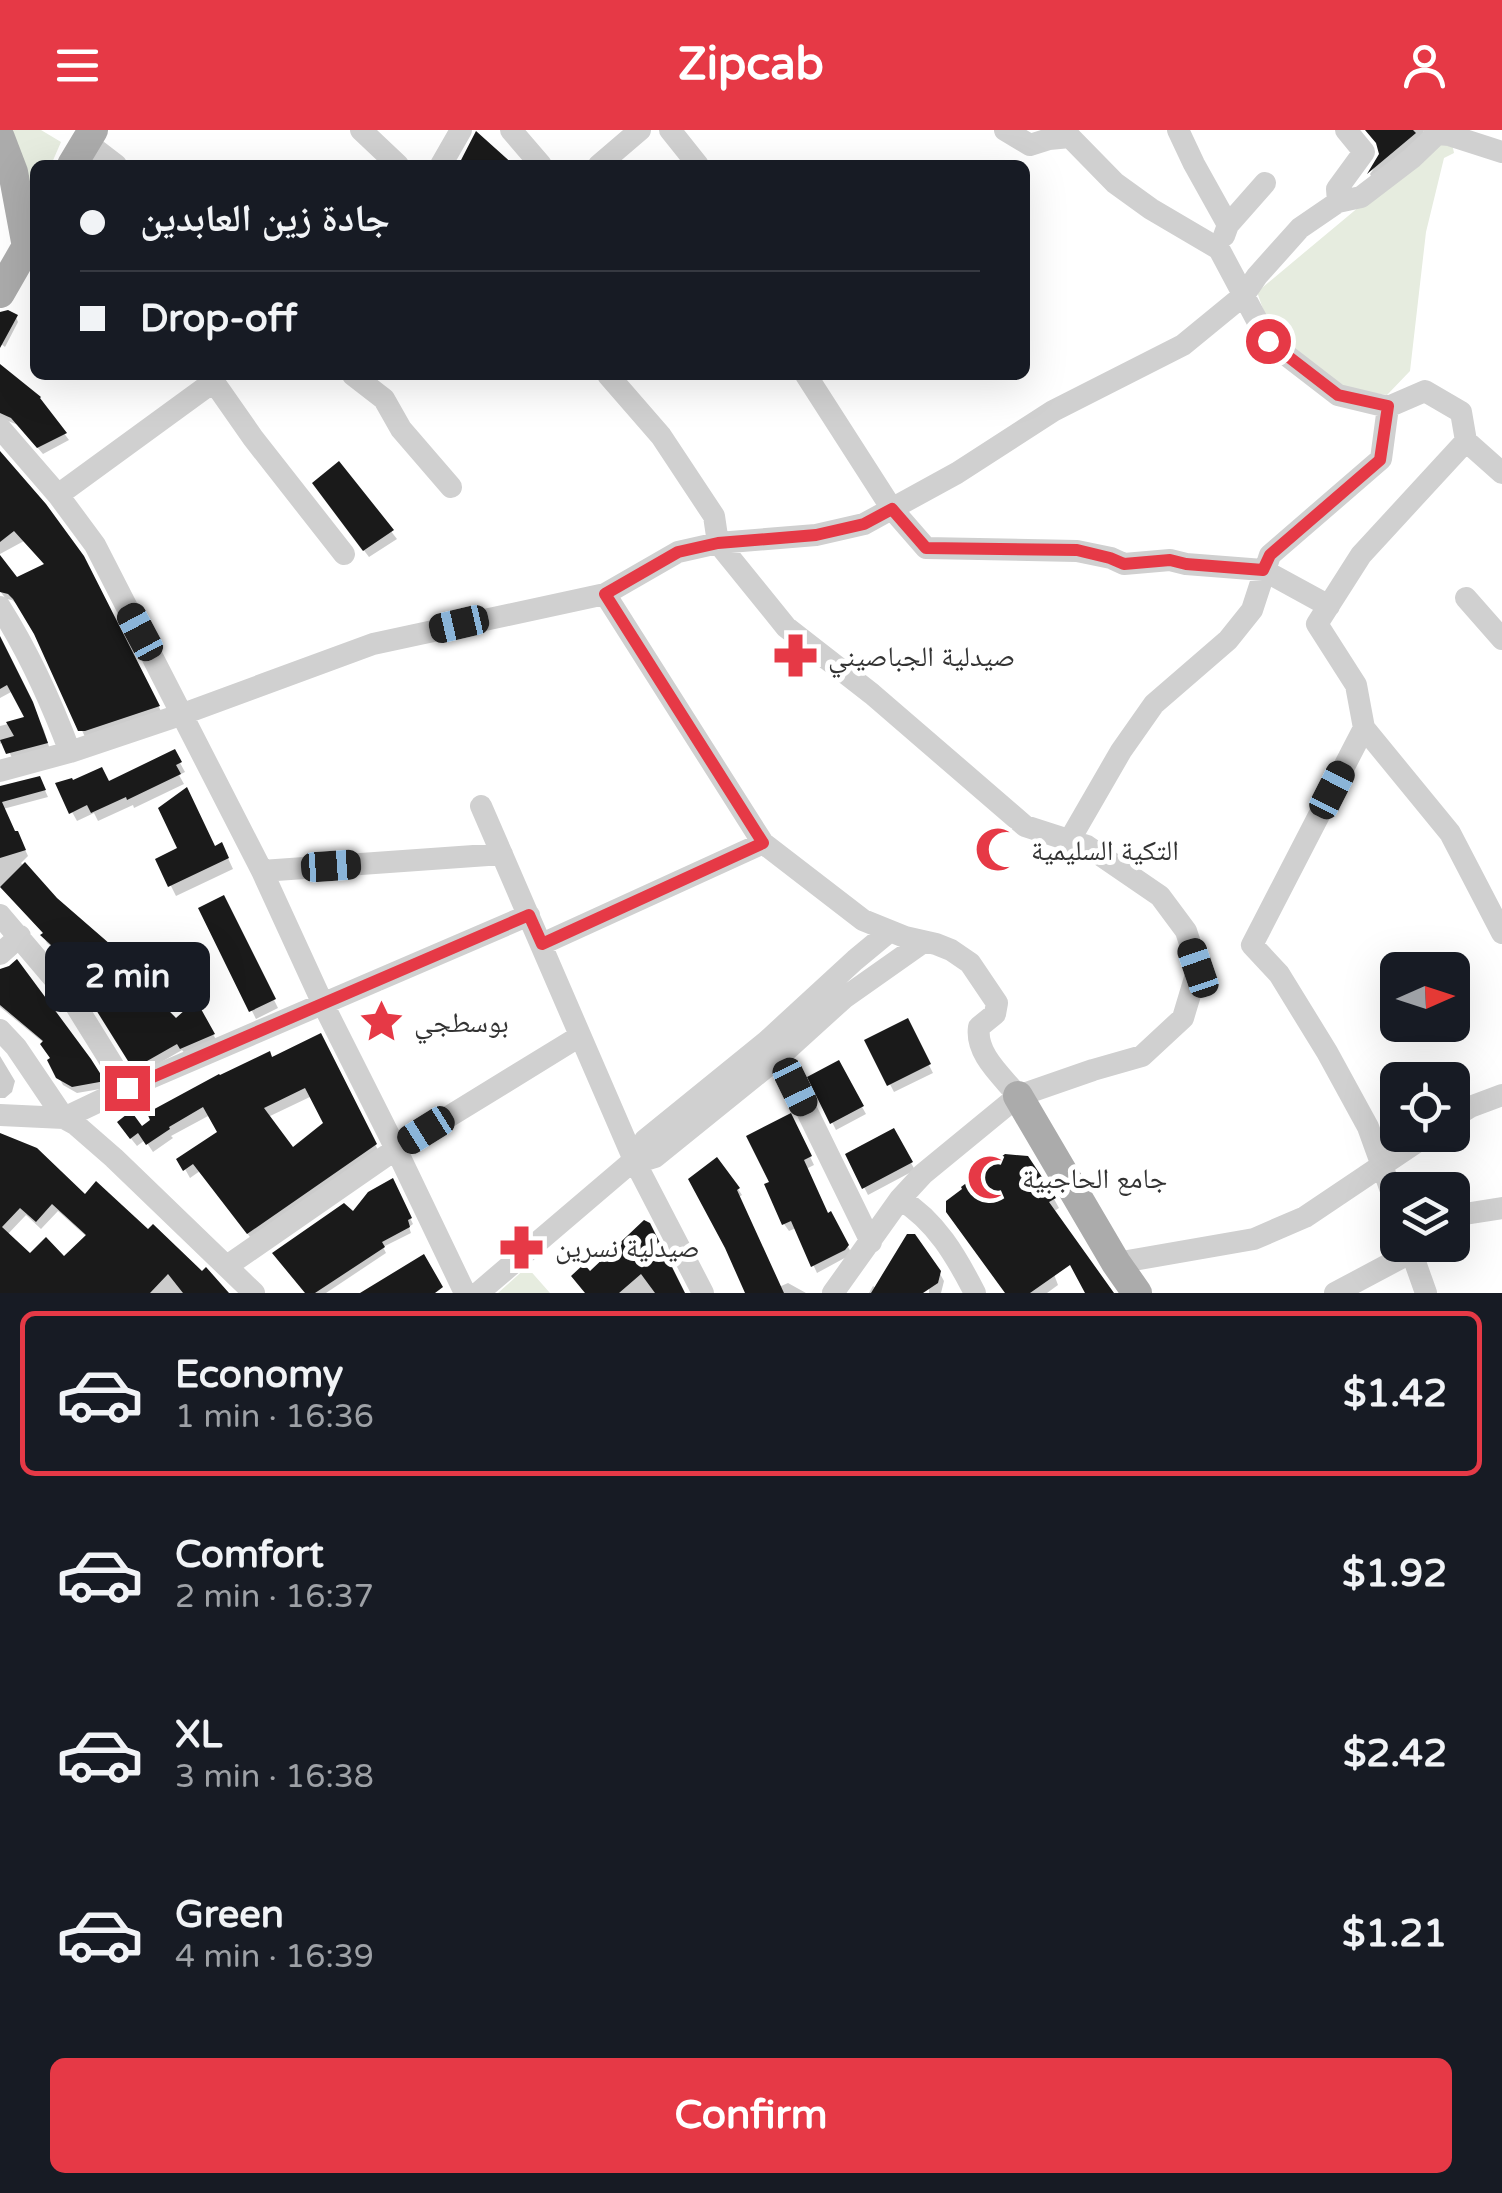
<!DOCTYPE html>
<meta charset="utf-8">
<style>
body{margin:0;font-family:"Varela Round","Noto Naskh Arabic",sans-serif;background:#242831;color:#f1f3f6;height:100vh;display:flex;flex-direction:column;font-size:38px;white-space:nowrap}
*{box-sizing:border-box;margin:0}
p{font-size:32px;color:#9ea1a6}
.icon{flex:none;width:55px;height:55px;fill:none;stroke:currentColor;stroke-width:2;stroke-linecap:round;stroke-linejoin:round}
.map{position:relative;height:1163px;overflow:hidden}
.sheet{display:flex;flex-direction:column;background:#171b24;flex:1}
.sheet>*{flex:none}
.hud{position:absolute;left:30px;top:30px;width:1000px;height:220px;border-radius:15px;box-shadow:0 10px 40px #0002;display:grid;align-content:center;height:220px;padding:0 50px;background:#171b24}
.needle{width:65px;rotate:87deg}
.controls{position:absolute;left:1380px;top:822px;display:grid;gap:20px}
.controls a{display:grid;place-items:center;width:90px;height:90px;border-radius:15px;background:#171b24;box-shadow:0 10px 40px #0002;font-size:50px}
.end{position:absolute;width:45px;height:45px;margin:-22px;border:12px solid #e63946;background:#fff;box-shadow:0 0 0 5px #fff}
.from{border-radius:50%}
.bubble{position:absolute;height:70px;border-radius:15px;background:#171b24;box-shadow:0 10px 40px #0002;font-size:32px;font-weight:700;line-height:70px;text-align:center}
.car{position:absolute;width:30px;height:60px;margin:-30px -15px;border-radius:12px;box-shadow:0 0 8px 2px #0007;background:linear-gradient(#222 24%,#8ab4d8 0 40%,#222 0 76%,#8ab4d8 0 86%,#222 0)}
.hud b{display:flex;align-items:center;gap:35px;height:95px;font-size:38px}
.hud b+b{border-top:2px solid #363941}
.hud i{width:25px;height:25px;background:#f1f3f6}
ul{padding:18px 0 0;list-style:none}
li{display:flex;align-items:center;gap:30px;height:165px;margin:0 20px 15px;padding:0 30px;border:5px solid transparent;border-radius:15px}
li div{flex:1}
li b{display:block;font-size:38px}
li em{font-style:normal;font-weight:700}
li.active{border-color:#e63946}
li>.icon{width:90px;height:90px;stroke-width:1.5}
.button{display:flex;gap:20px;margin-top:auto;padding:20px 50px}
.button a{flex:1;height:115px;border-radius:15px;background:#e63946;color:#fff;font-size:40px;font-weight:700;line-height:115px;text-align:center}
header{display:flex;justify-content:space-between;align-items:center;height:130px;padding:0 50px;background:#e63946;color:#fff;font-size:45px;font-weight:700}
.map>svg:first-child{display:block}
.green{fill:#e6ecdf}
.shadow{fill:#0003;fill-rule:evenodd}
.building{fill:#1a1a1a;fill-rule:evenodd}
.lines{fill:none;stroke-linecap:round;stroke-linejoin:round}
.minor{stroke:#d0d0d0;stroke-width:22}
.major{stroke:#ababab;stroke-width:30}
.route{stroke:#e63946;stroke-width:12}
.labels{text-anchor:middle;stroke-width:10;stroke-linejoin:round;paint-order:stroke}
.poi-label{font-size:28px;fill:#333;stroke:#fff;text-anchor:start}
</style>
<header><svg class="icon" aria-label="menu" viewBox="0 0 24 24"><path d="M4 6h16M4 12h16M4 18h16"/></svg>Zipcab<svg class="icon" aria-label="person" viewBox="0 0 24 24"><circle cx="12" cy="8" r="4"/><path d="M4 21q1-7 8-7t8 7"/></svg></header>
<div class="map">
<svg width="1502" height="1163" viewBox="0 0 1502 1163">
<rect width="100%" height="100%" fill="#fff"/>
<path class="green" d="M 9,0 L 41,0 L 61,12 L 51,35 L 35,35 L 35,69 L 23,67 Z
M 1438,11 L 1452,13 L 1454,23 L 1444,28 L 1426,102 L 1410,241 L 1387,265 L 1342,258 L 1269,196 L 1257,162 Z
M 527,1137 L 550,1163 L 498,1163 Z"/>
<path class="shadow" d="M 1368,0 L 1424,0 L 1422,7 L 1372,48 L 1370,44 L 1379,31 L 1381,20 Z
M 0,183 L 16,187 L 18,192 L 5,217 L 0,213 Z
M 0,238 L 43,275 L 69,310 L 43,324 L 18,295 L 3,289 L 0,291 Z
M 0,325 L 82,428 L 162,583 L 85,607 L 54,540 L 19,476 L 12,470 L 6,469 L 0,461 L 0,429 L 16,450 L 46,436 L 24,411 L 0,424 Z
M 339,334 L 397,409 L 369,427 L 319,361 Z
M 0,511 L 44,600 L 50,620 L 13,630 L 4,611 L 0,614 L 0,596 L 28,589 L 13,561 L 0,568 Z
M 174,622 L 185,642 L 179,645 L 184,654 L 134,678 L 133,675 L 98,691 L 94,683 L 77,691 L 72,682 L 109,654 Z
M 43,656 L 48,667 L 3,679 L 14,704 L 21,711 L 28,726 L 21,733 L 55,770 L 116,823 L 120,830 L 114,836 L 176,891 L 195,874 L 217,911 L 186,925 L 182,920 L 139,945 L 91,867 L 99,859 L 47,813 L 43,806 L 45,805 L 0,756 L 0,657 Z
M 215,718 L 227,726 L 233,739 L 176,766 L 158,730 Z
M 227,776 L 278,878 L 256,889 L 201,779 Z
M 17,832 L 103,952 L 106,958 L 77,963 L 63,955 L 50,931 L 52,929 L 44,913 L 0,877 L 0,841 Z
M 907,892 L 933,943 L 894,962 L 868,912 Z
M 325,915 L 380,1024 L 253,1111 L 200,1041 L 190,1048 L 180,1030 L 220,1003 L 210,985 L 171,1006 L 173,1008 L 153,1022 L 145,1010 L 137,1016 L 125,1001 L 141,999 L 272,930 ZM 312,966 L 326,994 L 293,1020 L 268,987 Z
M 0,926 L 15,951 L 12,962 L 5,968 L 0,968 Z
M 838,934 L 866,984 L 836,1000 L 810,948 Z
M 794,993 L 814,1035 L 806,1039 L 828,1086 L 830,1085 L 852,1124 L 817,1143 L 796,1098 L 789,1101 L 784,1094 L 773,1053 Z
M 893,1001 L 915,1040 L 868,1065 L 848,1025 Z
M 0,1006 L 85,1067 L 148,1103 L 202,1144 L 205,1141 L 225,1163 L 0,1163 ZM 58,1081 L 87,1107 L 64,1130 L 30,1127 L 7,1105 L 26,1085 L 41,1099 Z
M 692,1049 L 738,1059 L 742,1065 L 739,1067 L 779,1157 L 788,1153 L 806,1163 L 748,1163 L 727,1117 Z
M 392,1051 L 413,1094 L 409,1097 L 411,1103 L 383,1117 L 386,1123 L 326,1163 L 307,1163 L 278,1129 L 354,1084 Z
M 1054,1069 L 1059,1078 L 1053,1082 L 1111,1163 L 1088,1163 L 1071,1130 L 1052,1139 L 1058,1155 L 1047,1163 L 1006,1163 L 954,1091 Z
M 653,1103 L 682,1163 L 586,1163 L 578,1153 Z
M 939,1142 L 944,1151 L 941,1163 L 929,1163 L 929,1151 L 922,1163 L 869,1163 L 873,1156 L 876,1158 Z"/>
<path class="building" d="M 1365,0 L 1413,0 L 1416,3 L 1367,44 L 1379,24 L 1376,13 Z
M 476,1 L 514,35 L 464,35 L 460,32 Z
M 8,180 L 18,185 L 0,218 L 0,182 Z
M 0,234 L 41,267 L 40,268 L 67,303 L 37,318 L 11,288 L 0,283 Z
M 0,321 L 46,374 L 84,426 L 160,576 L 85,601 L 78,601 L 34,504 L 13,469 L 8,464 L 0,462 L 0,425 L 17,447 L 44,434 L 14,401 L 0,412 Z
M 339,331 L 394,400 L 363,421 L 312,353 Z
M 0,506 L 33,572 L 48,613 L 6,624 L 0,610 L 14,606 L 6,592 L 24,587 L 7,555 L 0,559 Z
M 175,619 L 182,632 L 176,635 L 181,644 L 127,670 L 126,667 L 91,683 L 87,675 L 69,684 L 55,653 L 72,648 L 73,650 L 102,637 L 109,651 Z
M 40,646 L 46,660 L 2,672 L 15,701 L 18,701 L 26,720 L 0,728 L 0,656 Z
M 187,657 L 215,716 L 222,712 L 229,728 L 168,757 L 155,729 L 177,718 L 158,678 Z
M 25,732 L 57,768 L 118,821 L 110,830 L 130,841 L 176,888 L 196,870 L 215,904 L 180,919 L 177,914 L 133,939 L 88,867 L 97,857 L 40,805 L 43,803 L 0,757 Z
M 224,765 L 276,869 L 249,882 L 198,778 Z
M 17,829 L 91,929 L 105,951 L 72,957 L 56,948 L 47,930 L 50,928 L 40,914 L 43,911 L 0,875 L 0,839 L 9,836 Z
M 908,888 L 931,934 L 887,956 L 864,910 Z
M 321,903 L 377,1014 L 247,1104 L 193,1034 L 183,1041 L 176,1029 L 217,1002 L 203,977 L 169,997 L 170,999 L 146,1015 L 138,1003 L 130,1009 L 117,992 L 131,981 L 142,996 L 150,990 L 147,983 L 219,944 L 220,945 L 270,921 L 272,927 ZM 305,958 L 323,993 L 293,1017 L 264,978 Z
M 839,930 L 864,976 L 830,994 L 807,947 Z
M 791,983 L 812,1026 L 804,1030 L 828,1083 L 831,1081 L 849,1115 L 845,1120 L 811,1137 L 791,1091 L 782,1095 L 764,1054 L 769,1052 L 746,1006 Z
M 894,998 L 913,1032 L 862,1059 L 845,1024 Z
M 0,1003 L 37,1018 L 85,1064 L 96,1051 L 148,1099 L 153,1094 L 202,1141 L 206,1137 L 229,1163 L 183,1163 L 168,1144 L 150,1163 L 0,1163 ZM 52,1074 L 86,1105 L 64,1126 L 46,1107 L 30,1123 L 2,1097 L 20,1078 L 36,1092 Z
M 1005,1024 L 1028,1026 L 1056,1068 L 1049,1072 L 1114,1163 L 1085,1163 L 1070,1135 L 1030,1163 L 1005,1163 L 946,1082 L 946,1071 L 962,1059 L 961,1057 Z
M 717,1027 L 740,1058 L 737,1060 L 784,1163 L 745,1163 L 725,1118 L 688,1049 Z
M 393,1048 L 412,1088 L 408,1090 L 410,1097 L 382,1112 L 385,1117 L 315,1163 L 305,1163 L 272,1123 L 344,1073 L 353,1081 L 368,1062 Z
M 644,1090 L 650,1093 L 685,1163 L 655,1163 L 641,1144 L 619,1163 L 585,1163 L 571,1146 L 584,1134 L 590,1141 Z
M 907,1104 L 915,1104 L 941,1141 L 938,1153 L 923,1163 L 871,1163 Z
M 424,1124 L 443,1157 L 435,1163 L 360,1163 Z"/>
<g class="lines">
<path class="minor" d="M 361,0 L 398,35
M 511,0 L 541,35
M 670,0 L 698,35
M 1005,0 L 1030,15 L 1049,9 L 1070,7 L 1115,53 L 1151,79 L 1219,119 L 1268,211 L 1338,265 L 1388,277 L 1425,261 L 1461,282 L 1466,311
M 1178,0 L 1194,34 L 1228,95
M 1434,0 L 1437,4 L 1449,5 L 1502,22
M 86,12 L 116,35
M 441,35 L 461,0
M 599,35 L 640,0
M 1338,72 L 1337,59 L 1364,22 L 1346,0
M 1224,106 L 1228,95 L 1265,53
M 209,245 L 253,308 L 344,424
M 353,245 L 384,269 L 401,299 L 451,357
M 608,245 L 661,306 L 714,386 L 718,413 L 786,497 L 872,564 L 1025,696 L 1087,716 L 1160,766 L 1186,801 L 1198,838 L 1183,888 L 1142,926 L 1093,940 L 1018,966 L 923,1044 L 900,1069 L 833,1163
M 806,245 L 892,379 L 926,418 L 1077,421 L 1111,428 L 1124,434 L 1170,430 L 1186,434 L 1263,440 L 1329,476
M 0,298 L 58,365 L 95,415 L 262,741 L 323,874 L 396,1019 L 465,1163
M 1466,311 L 1502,343
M 58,365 L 213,252
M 605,464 L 763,713 L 863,790 L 905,807 L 936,814 L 951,820 L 970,833 L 997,873 L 995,884 L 979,897 C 975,924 1002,946 1018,966
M 1466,468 L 1502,509
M 0,477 C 29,523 51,571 70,622
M 1364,598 L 1450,703 L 1502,803
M 0,641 L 70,622 L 183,584 L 373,514 L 605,464 L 678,422 L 718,413 L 816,405 L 864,394 L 957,343 L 1053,281 L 1183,215 L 1244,165 L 1257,146 L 1300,98 L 1338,72 L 1361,67 L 1412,28 L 1437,4
M 481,676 L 634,1030 L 703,1163
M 1069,711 L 1121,621 L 1154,574 L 1228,510 L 1252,480 L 1270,425 L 1381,329 L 1388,277
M 262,741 L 502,724
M 0,785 L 73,871 L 127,958
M 542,814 L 763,713
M 0,824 L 20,806
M 0,900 L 16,917 L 64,988 L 127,958 L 529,785
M 780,926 L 871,1112
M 0,985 L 64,988 L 75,994 L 114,1028 L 254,1163
M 1452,988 L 1470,977 L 1502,965
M 634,1030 L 642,1031 L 655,1027 L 780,926 L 844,868 L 922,813
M 900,1069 C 936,1091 956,1126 975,1163
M 1398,1080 L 1368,997 L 1327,922 L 1279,844 L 1252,815 L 1364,598 L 1356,555 L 1317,494 L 1361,425 L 1466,311
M 1452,1086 L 1502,1078
M 1409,1115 L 1426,1163
M 1116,1133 L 1254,1109 L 1305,1087 L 1427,1005
M 227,1136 L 396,1019 L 580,906
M 478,1163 L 634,1030 L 645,1010 L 767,911 L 855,830 L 890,801
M 1335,1163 L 1412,1122"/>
<path class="major" d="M 0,8 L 13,42 L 27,117
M 72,35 L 93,0
M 0,163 L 35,102
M 1018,966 L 1116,1133 L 1137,1163"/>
</g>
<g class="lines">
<path class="route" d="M 127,958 L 529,785 L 542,814 L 763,713 L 605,464 L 678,422 L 718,413 L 816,405 L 864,394 L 892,379 L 926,418 L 1077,420 L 1110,428 L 1124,434 L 1170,430 L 1186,434 L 1263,440 L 1270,425 L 1380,330 L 1388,276 L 1338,265 L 1268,211"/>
</g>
<defs>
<symbol id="pharmacy-bare" viewBox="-9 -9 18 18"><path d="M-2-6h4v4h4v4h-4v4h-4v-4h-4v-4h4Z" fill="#e63946" stroke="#fff" stroke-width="2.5" paint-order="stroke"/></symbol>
<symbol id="mosque-bare" viewBox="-9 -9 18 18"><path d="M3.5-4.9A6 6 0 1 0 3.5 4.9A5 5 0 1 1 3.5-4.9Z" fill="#e63946" stroke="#fff" stroke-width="2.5" paint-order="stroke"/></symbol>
<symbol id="sight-bare" viewBox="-9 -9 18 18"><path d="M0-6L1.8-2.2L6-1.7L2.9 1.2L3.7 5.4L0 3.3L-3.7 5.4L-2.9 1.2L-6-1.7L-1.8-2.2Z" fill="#e63946" stroke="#fff" stroke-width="2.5" paint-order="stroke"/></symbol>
</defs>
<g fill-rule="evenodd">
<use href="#pharmacy-bare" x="764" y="494" width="63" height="63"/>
<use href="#mosque-bare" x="966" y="688" width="63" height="63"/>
<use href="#sight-bare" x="350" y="860" width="63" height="63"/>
<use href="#mosque-bare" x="958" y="1016" width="63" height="63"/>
<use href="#pharmacy-bare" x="490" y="1086" width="63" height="63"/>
</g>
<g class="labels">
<g class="poi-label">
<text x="828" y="536">صيدلية الجباصيني</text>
<text x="1031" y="730">التكية السليمية</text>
<text x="414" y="902">بوسطجي</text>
<text x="1022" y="1058">جامع الحاجبية</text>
<text x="555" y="1127">صيدلية نسرين</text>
</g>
</g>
</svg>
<div class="controls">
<a><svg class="needle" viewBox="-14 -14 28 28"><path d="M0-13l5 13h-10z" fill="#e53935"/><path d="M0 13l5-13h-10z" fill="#9ea1a6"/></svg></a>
<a><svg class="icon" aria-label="locate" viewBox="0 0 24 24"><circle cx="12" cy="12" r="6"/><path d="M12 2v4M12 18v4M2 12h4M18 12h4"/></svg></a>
<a><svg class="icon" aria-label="layers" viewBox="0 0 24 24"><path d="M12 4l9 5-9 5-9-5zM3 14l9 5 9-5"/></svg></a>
</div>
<i class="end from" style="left:1268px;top:211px"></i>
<i class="end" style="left:127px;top:958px"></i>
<div class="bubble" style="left:45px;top:812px;width:165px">2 min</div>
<i class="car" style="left:459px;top:494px;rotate:257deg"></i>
<i class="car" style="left:140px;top:502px;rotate:332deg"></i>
<i class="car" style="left:1332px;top:660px;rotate:27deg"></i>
<i class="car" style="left:331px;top:736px;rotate:86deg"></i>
<i class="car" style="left:1198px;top:838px;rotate:341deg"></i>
<i class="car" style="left:795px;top:957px;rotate:154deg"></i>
<i class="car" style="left:426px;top:1000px;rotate:238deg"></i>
<div class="hud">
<b><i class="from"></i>جادة زين العابدين</b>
<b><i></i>Drop-off</b>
</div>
</div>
<section class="sheet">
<ul>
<li class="active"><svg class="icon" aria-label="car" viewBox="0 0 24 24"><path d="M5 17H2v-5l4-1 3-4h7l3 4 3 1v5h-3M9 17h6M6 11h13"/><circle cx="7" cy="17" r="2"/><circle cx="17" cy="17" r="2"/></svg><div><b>Economy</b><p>1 min · 16:36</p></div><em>$1.42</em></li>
<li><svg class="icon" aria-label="car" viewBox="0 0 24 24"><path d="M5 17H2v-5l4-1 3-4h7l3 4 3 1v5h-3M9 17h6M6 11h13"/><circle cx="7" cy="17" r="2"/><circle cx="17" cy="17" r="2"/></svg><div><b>Comfort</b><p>2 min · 16:37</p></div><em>$1.92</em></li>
<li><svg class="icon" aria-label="car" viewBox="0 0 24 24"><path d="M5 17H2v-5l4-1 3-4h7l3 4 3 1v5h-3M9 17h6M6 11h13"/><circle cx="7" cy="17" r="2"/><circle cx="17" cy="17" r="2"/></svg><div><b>XL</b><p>3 min · 16:38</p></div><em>$2.42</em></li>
<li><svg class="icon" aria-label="car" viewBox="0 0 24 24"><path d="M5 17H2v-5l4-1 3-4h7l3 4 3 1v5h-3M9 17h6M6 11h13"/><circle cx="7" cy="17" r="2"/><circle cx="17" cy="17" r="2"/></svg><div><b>Green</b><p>4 min · 16:39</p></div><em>$1.21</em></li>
</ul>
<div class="button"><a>Confirm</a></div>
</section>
